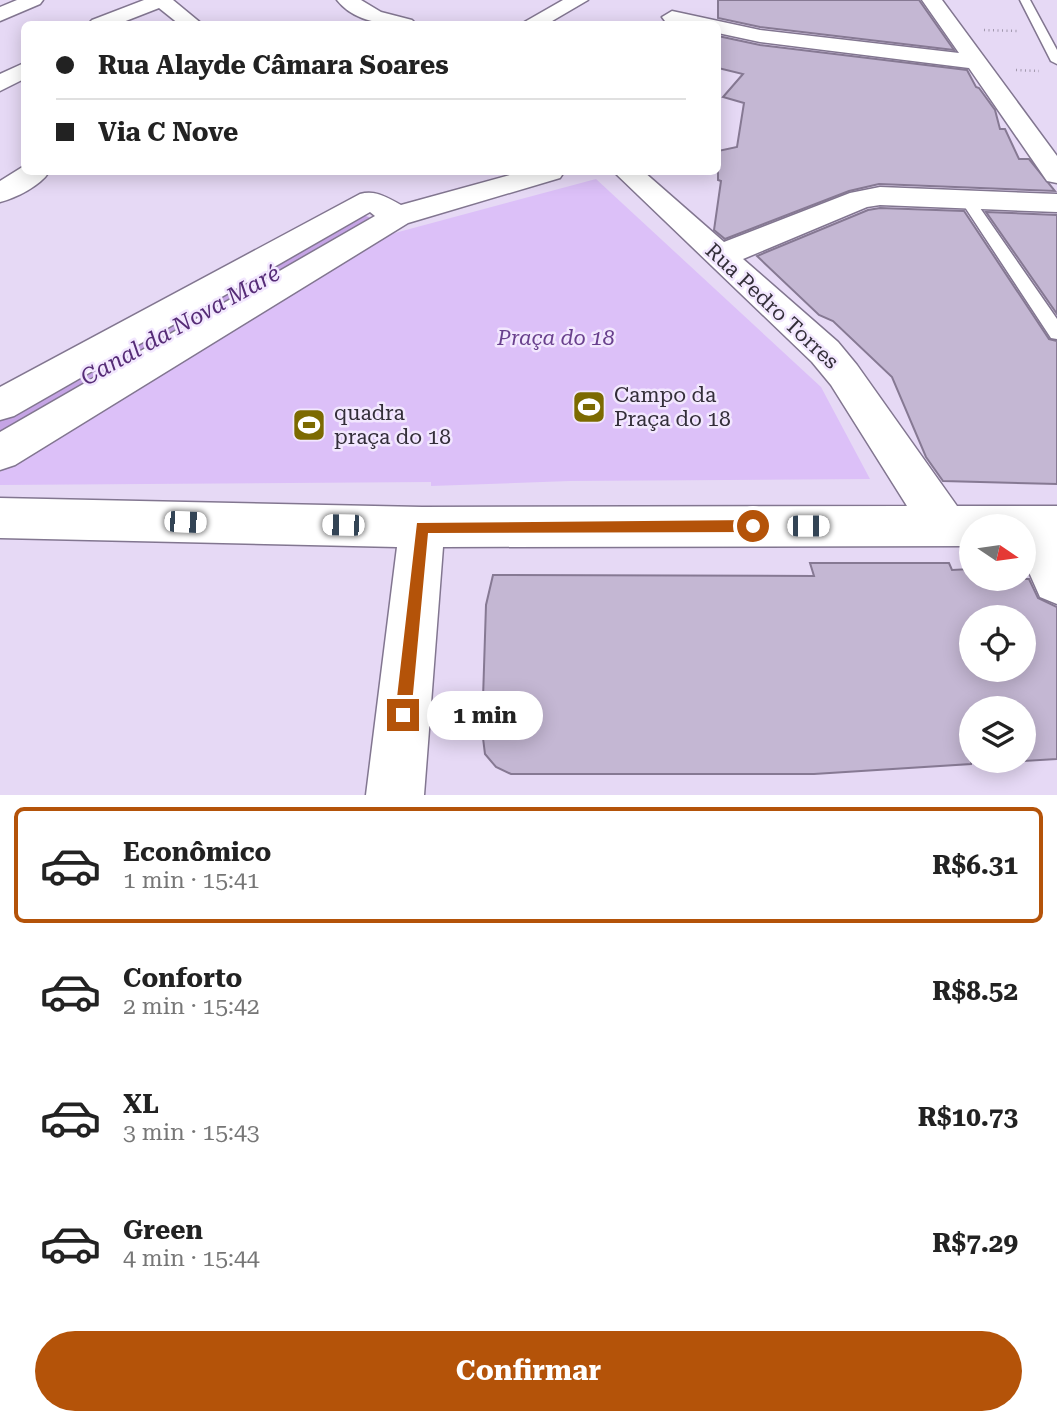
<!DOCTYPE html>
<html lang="pt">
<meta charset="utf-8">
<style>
body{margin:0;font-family:"Roboto Serif",serif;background:#f2f2f2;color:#222;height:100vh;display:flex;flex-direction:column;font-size:26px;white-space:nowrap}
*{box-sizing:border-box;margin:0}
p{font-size:23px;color:#767676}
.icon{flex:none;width:38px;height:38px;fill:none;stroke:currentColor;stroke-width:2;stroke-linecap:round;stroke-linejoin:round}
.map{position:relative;height:795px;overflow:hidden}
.sheet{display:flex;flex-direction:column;background:#fff;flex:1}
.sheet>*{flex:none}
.hud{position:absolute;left:21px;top:21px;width:700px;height:154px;border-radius:10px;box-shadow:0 4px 18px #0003;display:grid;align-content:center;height:154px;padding:0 35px;background:#fff}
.needle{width:46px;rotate:103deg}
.tools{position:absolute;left:959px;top:514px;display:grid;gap:14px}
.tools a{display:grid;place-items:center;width:77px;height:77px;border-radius:50%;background:#fff;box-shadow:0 4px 18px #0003;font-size:35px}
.end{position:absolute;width:32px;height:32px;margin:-16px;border:9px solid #b45309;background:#fff;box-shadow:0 0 0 4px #fff}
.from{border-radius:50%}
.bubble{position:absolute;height:49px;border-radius:24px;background:#fff;box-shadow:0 4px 18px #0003;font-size:23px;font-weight:700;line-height:49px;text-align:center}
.car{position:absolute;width:21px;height:42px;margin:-21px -10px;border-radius:9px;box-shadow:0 0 5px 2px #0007;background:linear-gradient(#fff 24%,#345 0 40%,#fff 0 76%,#345 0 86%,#fff 0)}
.hud b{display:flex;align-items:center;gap:24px;height:66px;font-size:26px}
.hud b+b{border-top:2px solid #e0e0e0}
.hud i{width:18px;height:18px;background:#222}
ul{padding:12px 0 0;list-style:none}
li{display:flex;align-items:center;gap:21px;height:116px;margin:0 14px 10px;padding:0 21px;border:4px solid transparent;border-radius:10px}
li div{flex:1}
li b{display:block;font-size:26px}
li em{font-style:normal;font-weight:700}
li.current{border-color:#b45309}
li>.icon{width:63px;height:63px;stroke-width:1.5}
.cta{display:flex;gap:14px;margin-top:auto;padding:14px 35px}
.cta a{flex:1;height:80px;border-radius:42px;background:#b45309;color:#fff;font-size:28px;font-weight:700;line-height:80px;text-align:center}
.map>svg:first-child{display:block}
.green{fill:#dcc0f8}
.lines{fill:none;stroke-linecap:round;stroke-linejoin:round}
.canal{fill:#c5a4e5;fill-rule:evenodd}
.building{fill:#c4b7d3;stroke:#867993;stroke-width:2;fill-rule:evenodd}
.lane-casing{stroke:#827690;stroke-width:3}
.street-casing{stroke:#827690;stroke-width:3}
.path{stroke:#a198ad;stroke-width:2.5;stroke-dasharray:1 3.5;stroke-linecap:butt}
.lane{fill:#fff;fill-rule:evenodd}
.street{fill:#fff;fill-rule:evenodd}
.route{fill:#b45309}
.labels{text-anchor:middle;stroke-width:5;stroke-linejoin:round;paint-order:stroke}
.street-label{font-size:21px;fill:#332e39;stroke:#f2e7fe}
.park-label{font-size:21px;font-style:italic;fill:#69408d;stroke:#f2e7fe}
.poi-label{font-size:21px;fill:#332e39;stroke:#f2e7fe;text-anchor:start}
.water-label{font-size:23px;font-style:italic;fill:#562c77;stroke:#f2e7fe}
</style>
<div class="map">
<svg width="1057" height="795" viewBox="0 0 1057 795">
<rect width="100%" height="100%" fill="#e6d9f5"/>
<path class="green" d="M 596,179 L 821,387 L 870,479 L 570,481 L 431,486 L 431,482 L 0,485 L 0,472 L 391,234 Z"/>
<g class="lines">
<path class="canal" d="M 359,214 L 369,217 L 373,223 L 369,229 L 13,437 L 0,442 L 0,408 L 349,217 Z"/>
</g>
<path class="building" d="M 718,0 L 919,0 L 954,50 L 760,27 L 718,18 Z
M 718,36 L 760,45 L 967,70 L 976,87 L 979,88 L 995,110 L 1000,129 L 1005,129 L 1019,159 L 1029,159 L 1055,191 L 879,184 L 849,191 L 725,239 L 714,230 L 721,181 L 718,180 L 718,151 L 737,147 L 744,103 L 723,97 L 743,74 L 718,68 Z
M 880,208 L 964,211 L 1049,339 L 1057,341 L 1057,484 L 943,481 L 926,457 L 892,377 L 833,321 L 819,315 L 757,256 L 868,210 Z
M 986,212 L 1057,215 L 1057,314 Z
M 810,563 L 949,563 L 952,570 L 971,569 L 971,579 L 1029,579 L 1038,598 L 1057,607 L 1057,759 L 1024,761 L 1024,709 L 971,709 L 971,764 L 814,774 L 511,774 L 496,767 L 485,754 L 482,730 L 486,605 L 493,575 L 814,576 ZM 971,618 L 1024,618 L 1024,670 L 971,670 Z"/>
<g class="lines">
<defs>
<path id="lane" d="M 1020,0 L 1030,0 L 1057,50 L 1057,64 L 1051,61 Z
M 966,194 L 971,195 L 1057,319 L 1057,339 L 1051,338 L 959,198 Z"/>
<path id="street" d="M 17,0 L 43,0 L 40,4 L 0,21 L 0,7 Z
M 144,0 L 173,0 L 202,24 L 179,24 L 159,8 L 118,24 L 88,24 L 92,20 Z
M 337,0 L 361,0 L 381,12 L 412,20 L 416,24 C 389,26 355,23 337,0 Z
M 563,0 L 588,0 L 547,24 L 521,24 Z
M 922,0 L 942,0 L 1057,156 L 1057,183 L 1047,181 L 969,68 L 760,42 L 718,33 L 718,24 L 665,21 L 662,17 L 672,11 L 760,30 L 959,53 Z
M 24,63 L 24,79 L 0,91 L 0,74 Z
M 24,166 L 24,172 L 49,172 C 40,186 16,198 0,202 L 0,181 Z
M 521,172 L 564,172 L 560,178 L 408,223 L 15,465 L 0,470 L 0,432 L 375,216 L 370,212 L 14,416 L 0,420 L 0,387 L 360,194 C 376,190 386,197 401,205 Z
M 614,172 L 644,172 L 724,242 L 850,193 L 880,187 L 1057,194 L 1057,212 L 880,205 L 867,207 L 743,259 L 838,342 L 857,365 L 957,506 L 1057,506 L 1057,604 L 1040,597 L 1024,561 L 1024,527 L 971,527 L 971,546 L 443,547 L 424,795 L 366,795 L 397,547 L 0,538 L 0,498 L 422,507 L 907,506 L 831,385 L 812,362 Z"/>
</defs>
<use href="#lane" class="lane-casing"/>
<use href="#street" class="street-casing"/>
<path class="path" d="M 984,30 L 1017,31
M 1016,70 L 1039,71"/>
<use href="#lane" class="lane"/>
<use href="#street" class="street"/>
</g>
<path class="route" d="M 753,520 L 760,526 L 753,532 L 428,533 L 411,715 L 409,720 L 397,720 L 395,715 L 417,523 Z"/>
<defs>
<symbol id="stadium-square" viewBox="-11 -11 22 22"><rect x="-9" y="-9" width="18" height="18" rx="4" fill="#7c6a01" stroke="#f2e7fe"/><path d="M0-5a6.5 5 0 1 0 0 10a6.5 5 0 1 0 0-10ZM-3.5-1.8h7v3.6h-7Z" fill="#fff"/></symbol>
</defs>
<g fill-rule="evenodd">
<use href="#stadium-square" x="570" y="388" width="38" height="38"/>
<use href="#stadium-square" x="290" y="406" width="38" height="38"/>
</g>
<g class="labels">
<g class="street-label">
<text transform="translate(772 306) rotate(43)" y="7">Rua Pedro Torres</text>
</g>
<g class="park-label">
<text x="556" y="345">Praça do 18</text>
</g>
<g class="poi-label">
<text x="614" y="402">Campo da<tspan x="614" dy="24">Praça do 18</tspan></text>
<text x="334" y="420">quadra<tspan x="334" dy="24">praça do 18</tspan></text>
</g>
<g class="water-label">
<text transform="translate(180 325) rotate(-29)" y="8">Canal da Nova Maré</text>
</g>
</g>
</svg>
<div class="tools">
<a><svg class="needle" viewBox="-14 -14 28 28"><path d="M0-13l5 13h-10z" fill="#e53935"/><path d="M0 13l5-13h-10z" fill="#767676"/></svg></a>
<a><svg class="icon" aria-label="locate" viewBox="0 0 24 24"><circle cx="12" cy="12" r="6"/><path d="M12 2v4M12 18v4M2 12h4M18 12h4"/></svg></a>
<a><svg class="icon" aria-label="layers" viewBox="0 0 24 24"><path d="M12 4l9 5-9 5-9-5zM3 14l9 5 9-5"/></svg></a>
</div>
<i class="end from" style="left:753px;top:526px"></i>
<i class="end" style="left:403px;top:715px"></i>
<div class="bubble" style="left:427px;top:691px;width:116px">1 min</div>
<i class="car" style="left:185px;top:522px;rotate:92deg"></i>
<i class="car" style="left:343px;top:525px;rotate:271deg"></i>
<i class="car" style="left:808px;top:526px;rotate:90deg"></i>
<div class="hud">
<b><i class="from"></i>Rua Alayde Câmara Soares</b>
<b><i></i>Via C Nove</b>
</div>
</div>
<section class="sheet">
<ul>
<li class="current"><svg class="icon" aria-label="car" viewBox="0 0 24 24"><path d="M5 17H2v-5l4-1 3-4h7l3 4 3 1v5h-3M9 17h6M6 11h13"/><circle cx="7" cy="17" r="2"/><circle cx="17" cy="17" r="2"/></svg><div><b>Econômico</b><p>1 min · 15:41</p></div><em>R$6.31</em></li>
<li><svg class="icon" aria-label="car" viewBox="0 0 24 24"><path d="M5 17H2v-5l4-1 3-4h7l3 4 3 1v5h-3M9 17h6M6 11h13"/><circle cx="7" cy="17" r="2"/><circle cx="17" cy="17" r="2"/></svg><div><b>Conforto</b><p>2 min · 15:42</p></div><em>R$8.52</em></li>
<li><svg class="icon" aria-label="car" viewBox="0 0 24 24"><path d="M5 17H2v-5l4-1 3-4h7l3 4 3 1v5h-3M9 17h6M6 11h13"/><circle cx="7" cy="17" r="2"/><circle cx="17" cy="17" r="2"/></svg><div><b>XL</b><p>3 min · 15:43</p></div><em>R$10.73</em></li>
<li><svg class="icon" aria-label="car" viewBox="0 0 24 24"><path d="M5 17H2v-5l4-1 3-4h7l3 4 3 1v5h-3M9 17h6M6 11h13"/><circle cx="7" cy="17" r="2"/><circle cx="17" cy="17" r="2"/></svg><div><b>Green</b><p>4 min · 15:44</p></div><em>R$7.29</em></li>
</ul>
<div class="cta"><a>Confirmar</a></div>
</section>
